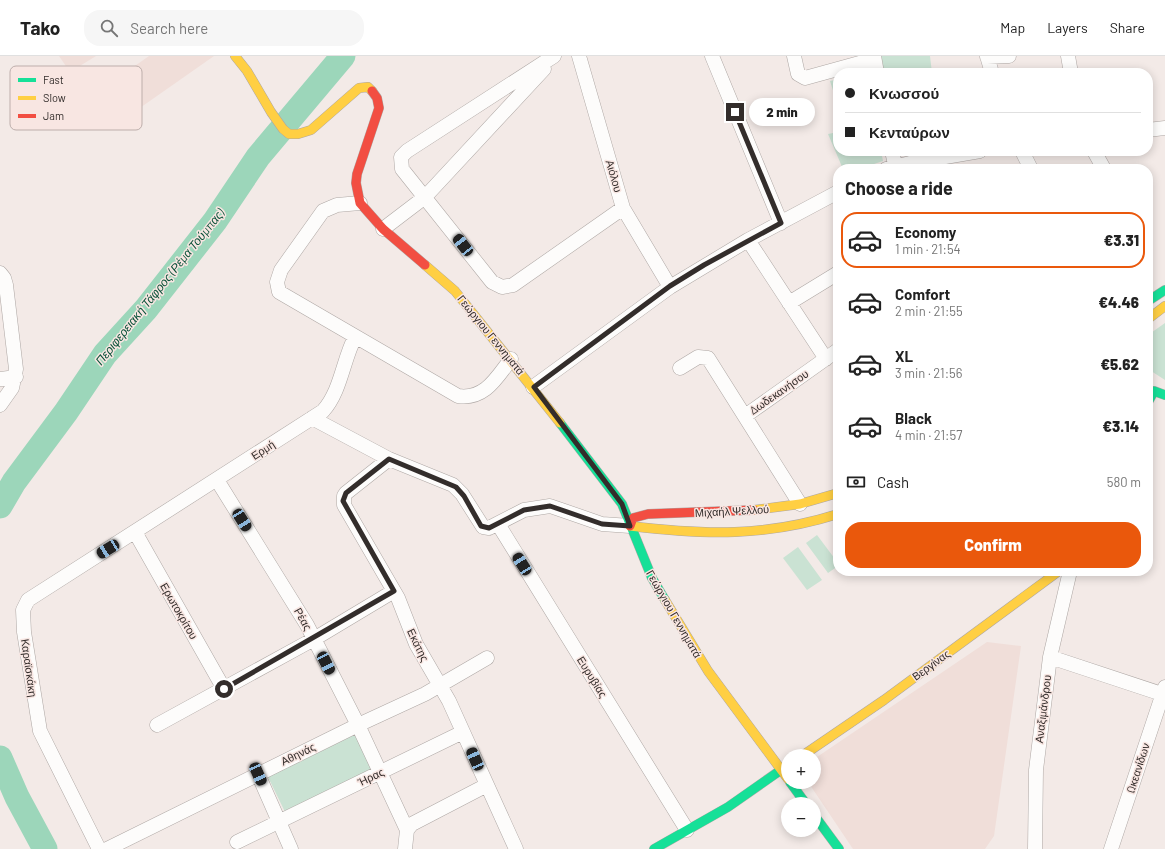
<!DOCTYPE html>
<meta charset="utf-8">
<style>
body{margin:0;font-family:Barlow,sans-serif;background:#f6f6f6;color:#222;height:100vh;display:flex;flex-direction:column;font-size:15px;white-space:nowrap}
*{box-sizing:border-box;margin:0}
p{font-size:13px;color:#767676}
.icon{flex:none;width:22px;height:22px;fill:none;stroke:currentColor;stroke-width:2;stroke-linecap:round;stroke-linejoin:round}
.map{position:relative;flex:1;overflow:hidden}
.details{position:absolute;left:833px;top:108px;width:320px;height:412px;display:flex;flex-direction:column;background:#fff;border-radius:16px;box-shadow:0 2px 10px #0003}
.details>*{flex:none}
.banner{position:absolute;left:833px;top:12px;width:320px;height:88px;border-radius:16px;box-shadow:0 2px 10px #0003;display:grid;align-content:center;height:88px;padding:0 12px;background:#fff}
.buttons{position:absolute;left:781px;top:693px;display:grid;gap:8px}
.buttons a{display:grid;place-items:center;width:40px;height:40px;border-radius:50%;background:#fff;box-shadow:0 2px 10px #0003;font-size:20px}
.end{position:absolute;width:18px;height:18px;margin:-9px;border:5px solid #332d2b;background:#fff;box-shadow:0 0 0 2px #fff}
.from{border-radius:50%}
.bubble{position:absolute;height:28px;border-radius:14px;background:#fff;box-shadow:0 2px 10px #0003;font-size:13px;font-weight:800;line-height:28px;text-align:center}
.car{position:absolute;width:12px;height:24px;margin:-12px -6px;border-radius:5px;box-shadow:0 0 3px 1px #0007;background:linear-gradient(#222 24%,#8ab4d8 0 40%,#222 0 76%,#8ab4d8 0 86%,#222 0)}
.banner b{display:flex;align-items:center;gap:14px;height:38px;font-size:15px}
.banner b+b{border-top:1px solid #e0e0e0}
.banner i{width:10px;height:10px;background:#222}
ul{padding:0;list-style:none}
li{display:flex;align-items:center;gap:12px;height:56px;margin:0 8px 6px;padding:0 4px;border:2px solid transparent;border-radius:16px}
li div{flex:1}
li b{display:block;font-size:15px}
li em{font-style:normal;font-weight:800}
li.active{border-color:#ea580c}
li>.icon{width:36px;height:36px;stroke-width:1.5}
h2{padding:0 12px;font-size:18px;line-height:48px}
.pay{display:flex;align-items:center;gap:10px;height:44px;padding:0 12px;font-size:15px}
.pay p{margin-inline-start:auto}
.action{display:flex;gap:8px;margin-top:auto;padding:8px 12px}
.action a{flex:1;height:46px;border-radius:16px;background:#ea580c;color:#fff;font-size:16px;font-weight:800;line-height:46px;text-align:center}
header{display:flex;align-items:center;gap:24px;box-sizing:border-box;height:56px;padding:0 20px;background:#fff;border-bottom:1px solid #e0e0e0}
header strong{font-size:19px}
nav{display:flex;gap:22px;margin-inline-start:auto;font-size:14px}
.search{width:280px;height:36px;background:#f6f6f6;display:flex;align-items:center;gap:10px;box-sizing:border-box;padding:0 14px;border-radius:16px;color:#767676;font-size:15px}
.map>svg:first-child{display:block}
.built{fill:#f0ded9}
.green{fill:#cae2d3}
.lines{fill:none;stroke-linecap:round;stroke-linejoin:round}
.stream{stroke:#9cd6ba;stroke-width:4}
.river{stroke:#9cd6ba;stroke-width:25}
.street-casing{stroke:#aea7a4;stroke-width:15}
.fast-casing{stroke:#aea7a4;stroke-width:10}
.slow-casing{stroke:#aea7a4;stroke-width:10}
.jam-casing{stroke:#aea7a4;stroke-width:10}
.street{stroke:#fdfcfb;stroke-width:14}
.fast{stroke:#16e098;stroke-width:9}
.slow{stroke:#ffcf43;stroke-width:9}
.jam{stroke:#f24e42;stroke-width:9}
.route{stroke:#332d2b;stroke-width:5}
.labels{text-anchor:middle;stroke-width:3;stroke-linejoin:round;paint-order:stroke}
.street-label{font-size:11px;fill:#332d2b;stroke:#f8e6e2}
.water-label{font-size:12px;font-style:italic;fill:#095239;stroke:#f8e6e2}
.key{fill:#f8e6e2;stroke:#bdaeab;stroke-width:1}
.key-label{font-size:11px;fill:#332d2b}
</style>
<header>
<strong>Tako</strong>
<div class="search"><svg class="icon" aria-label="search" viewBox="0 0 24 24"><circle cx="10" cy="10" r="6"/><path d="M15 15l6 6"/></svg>Search here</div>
<nav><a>Map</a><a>Layers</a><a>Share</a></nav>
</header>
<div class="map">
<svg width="1165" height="793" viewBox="0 0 1165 793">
<rect width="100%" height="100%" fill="#f3eae7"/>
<path class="built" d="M 59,0 L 96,0 L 70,16 Z
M 149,0 L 214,0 L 127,61 L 105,31 Z
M 987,586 L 1021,590 L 994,780 L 985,793 L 853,793 L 808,726 L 814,726 L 814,703 Z"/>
<path class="green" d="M 879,0 L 930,0 L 932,17 L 882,17 Z
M 838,23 L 838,50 L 830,25 Z
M 838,76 L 838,95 L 881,95 L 883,105 L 859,113 L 843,113 L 828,78 Z
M 1165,267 L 1165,324 L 1148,313 L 1148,279 Z
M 817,479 L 838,507 L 838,510 L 828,517 L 806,487 Z
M 798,491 L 822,524 L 807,534 L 783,502 Z
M 358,677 L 376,714 L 286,758 L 268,721 Z"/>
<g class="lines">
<path class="stream" d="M 0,441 L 8,437"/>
<path class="river" d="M 0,450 L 14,426 L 66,356 L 105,298 L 146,253 L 215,165 L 258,101 L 343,0
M 0,702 L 17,741 L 45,793"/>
<defs>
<path id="street" d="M 554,0 L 407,95 L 401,101 L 402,113 L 492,226 L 502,231 L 513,229 L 623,152
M 579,0 L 623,152 L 670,231
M 712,0 L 781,167
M 794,0 L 798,18 L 805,22 L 874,3
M 874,0 L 877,17
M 987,0 L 992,17
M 1068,0 L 1071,17
M 987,1 L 1009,0
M 1148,74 L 1165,72
M 892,95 L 896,113
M 1022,95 L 1031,113
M 1094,95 L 1104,113
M 886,113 L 910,107 L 980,95
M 360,147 L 337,149 L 323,155 L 281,214 L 277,226 L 279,236 L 458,340 C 485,344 497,321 511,303
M 383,173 L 425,141 L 544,13
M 748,184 L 826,303
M 0,217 L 4,222 L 6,229 L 16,313 L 12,332 L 0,349
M 789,247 L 838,217
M 680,312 L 698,301 L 708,302 L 800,448
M 0,323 L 16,321
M 533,331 L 670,231 L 748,184 L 838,136
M 745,360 L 838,294
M 312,362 L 389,403 L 453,429 L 462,438 L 483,471 L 489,472 L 524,454 L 550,450 L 602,468 L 630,470
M 389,403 L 346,437 L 344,440 L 344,449 L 398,542 L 416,588 L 449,645 L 516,793
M 217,424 L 307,569 L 358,669 L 407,774
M 498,468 L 687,774
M 135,476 L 224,633
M 1050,601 L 1165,639
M 157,669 L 314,583 L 394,535
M 258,718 L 291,793
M 237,786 L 463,676
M 99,793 L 40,675 L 24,576 L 23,554 L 28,544 L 323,355 C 341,335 343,304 355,281
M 107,793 L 358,669 L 425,638 L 487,602
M 405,793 L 407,774 L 412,768 L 487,729
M 1035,793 L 1036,714 L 1050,601 L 1070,515
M 1111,793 L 1165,631"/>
<path id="fast" d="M 1148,245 L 1165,234
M 1148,346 L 1154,335 L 1165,339
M 560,367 L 622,448 L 652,522 L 665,544
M 790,726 L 806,748
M 814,759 L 839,793
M 654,793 L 728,751 L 788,709"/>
<path id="slow" d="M 235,0 L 247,15 L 271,56 L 283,73 L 289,78 L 298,78 L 311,74 L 359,32 L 368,31 L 372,35
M 425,209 L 455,235 L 560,367
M 1148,263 L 1165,250
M 754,454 L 800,448 L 838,437
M 630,470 C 705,479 765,481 838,458
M 665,544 L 708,615 L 788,723
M 802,700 L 884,644 L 1059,515"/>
<path id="jam" d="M 372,35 L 377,42 L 379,52 L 357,118 L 356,127 L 360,147 L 383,173 L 425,209
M 630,470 L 633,462 L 648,458 L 754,454"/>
</defs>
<use href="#street" class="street-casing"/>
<use href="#fast" class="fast-casing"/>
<use href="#slow" class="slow-casing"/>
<use href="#jam" class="jam-casing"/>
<use href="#street" class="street"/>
<use href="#fast" class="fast"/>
<use href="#slow" class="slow"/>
<use href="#jam" class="jam"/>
</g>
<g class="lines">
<path class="route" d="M 224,633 L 394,535 L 343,445 L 346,437 L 389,403 L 456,431 L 464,440 L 481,470 L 489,472 L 524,454 L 550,450 L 602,468 L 630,470 L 622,448 L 534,331 L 670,230 L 704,209 L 781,167 L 735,56"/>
</g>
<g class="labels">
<g class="street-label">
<text transform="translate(614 120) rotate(74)" y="4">Αιόλου</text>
<text transform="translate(491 279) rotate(51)" y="4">Γεώργιου Γεννηματά</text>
<text transform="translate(779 336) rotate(-35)" y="4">Δωδεκανήσου</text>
<text transform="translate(263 394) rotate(-33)" y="4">Ερμή</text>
<text transform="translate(732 455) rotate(-3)" y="4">Μιχαήλ Ψελλού</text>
<text transform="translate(179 555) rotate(60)" y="4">Ερωτοκρίτου</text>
<text transform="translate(674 558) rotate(60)" y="4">Γεώργιου Γεννηματά</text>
<text transform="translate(303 563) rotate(61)" y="4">Ρέας</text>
<text transform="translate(418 589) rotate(64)" y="4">Εκάτης</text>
<text transform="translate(931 609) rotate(-36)" y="4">Βεργίνας</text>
<text transform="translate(29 612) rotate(82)" y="4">Καραϊσκάκη</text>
<text transform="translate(592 621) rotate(58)" y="4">Ευρυβίας</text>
<text transform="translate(1043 653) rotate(-83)" y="4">Αναξιμάνδρου</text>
<text transform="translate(298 698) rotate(-26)" y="4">Αθηνάς</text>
<text transform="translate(1138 712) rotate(-72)" y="4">Ωκεανίδων</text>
<text transform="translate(371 721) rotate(-26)" y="4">Ήρας</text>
</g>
<g class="water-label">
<text transform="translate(160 231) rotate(-51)" y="4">Περιφερειακή Τάφρος (Ρέμα Τούμπας)</text>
</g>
</g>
<rect x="10" y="10" width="132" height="64" rx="6" class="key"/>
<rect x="18" y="22" width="18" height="4" fill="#16e098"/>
<rect x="18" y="40" width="18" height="4" fill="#ffcf43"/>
<rect x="18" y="58" width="18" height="4" fill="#f24e42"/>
<g class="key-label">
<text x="43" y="28">Fast</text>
<text x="43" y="46">Slow</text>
<text x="43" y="64">Jam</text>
</g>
</svg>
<div class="buttons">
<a>+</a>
<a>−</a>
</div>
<i class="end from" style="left:224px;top:633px"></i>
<i class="end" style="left:735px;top:56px"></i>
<div class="bubble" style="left:749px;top:42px;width:66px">2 min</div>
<i class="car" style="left:463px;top:189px;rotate:322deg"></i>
<i class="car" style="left:242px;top:464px;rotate:148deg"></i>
<i class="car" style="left:108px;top:493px;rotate:238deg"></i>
<i class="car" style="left:522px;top:508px;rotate:328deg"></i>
<i class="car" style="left:326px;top:607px;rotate:153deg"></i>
<i class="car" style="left:475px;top:703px;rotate:336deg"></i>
<i class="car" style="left:258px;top:718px;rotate:156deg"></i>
<div class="banner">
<b><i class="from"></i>Κνωσσού</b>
<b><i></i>Κενταύρων</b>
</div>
<section class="details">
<h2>Choose a ride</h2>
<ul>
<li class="active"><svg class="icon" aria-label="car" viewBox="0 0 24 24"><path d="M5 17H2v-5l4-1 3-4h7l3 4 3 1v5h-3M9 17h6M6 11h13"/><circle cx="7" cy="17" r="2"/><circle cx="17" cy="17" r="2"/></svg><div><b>Economy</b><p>1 min · 21:54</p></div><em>€3.31</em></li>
<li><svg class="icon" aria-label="car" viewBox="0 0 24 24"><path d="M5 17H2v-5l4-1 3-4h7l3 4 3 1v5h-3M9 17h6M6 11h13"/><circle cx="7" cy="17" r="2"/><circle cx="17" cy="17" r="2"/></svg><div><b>Comfort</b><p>2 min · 21:55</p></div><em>€4.46</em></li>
<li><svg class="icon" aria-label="car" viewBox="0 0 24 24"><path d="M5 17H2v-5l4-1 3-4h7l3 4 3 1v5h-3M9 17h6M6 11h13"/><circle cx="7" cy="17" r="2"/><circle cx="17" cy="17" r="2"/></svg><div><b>XL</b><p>3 min · 21:56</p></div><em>€5.62</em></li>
<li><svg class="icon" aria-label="car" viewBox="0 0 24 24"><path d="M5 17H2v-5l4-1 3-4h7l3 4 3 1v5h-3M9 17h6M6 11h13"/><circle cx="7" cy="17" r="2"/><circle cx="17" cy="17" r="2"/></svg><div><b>Black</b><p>4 min · 21:57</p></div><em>€3.14</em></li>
</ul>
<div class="pay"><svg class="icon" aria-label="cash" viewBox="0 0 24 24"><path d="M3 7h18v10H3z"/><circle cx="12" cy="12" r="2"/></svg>Cash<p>580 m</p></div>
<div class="action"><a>Confirm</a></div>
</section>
</div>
